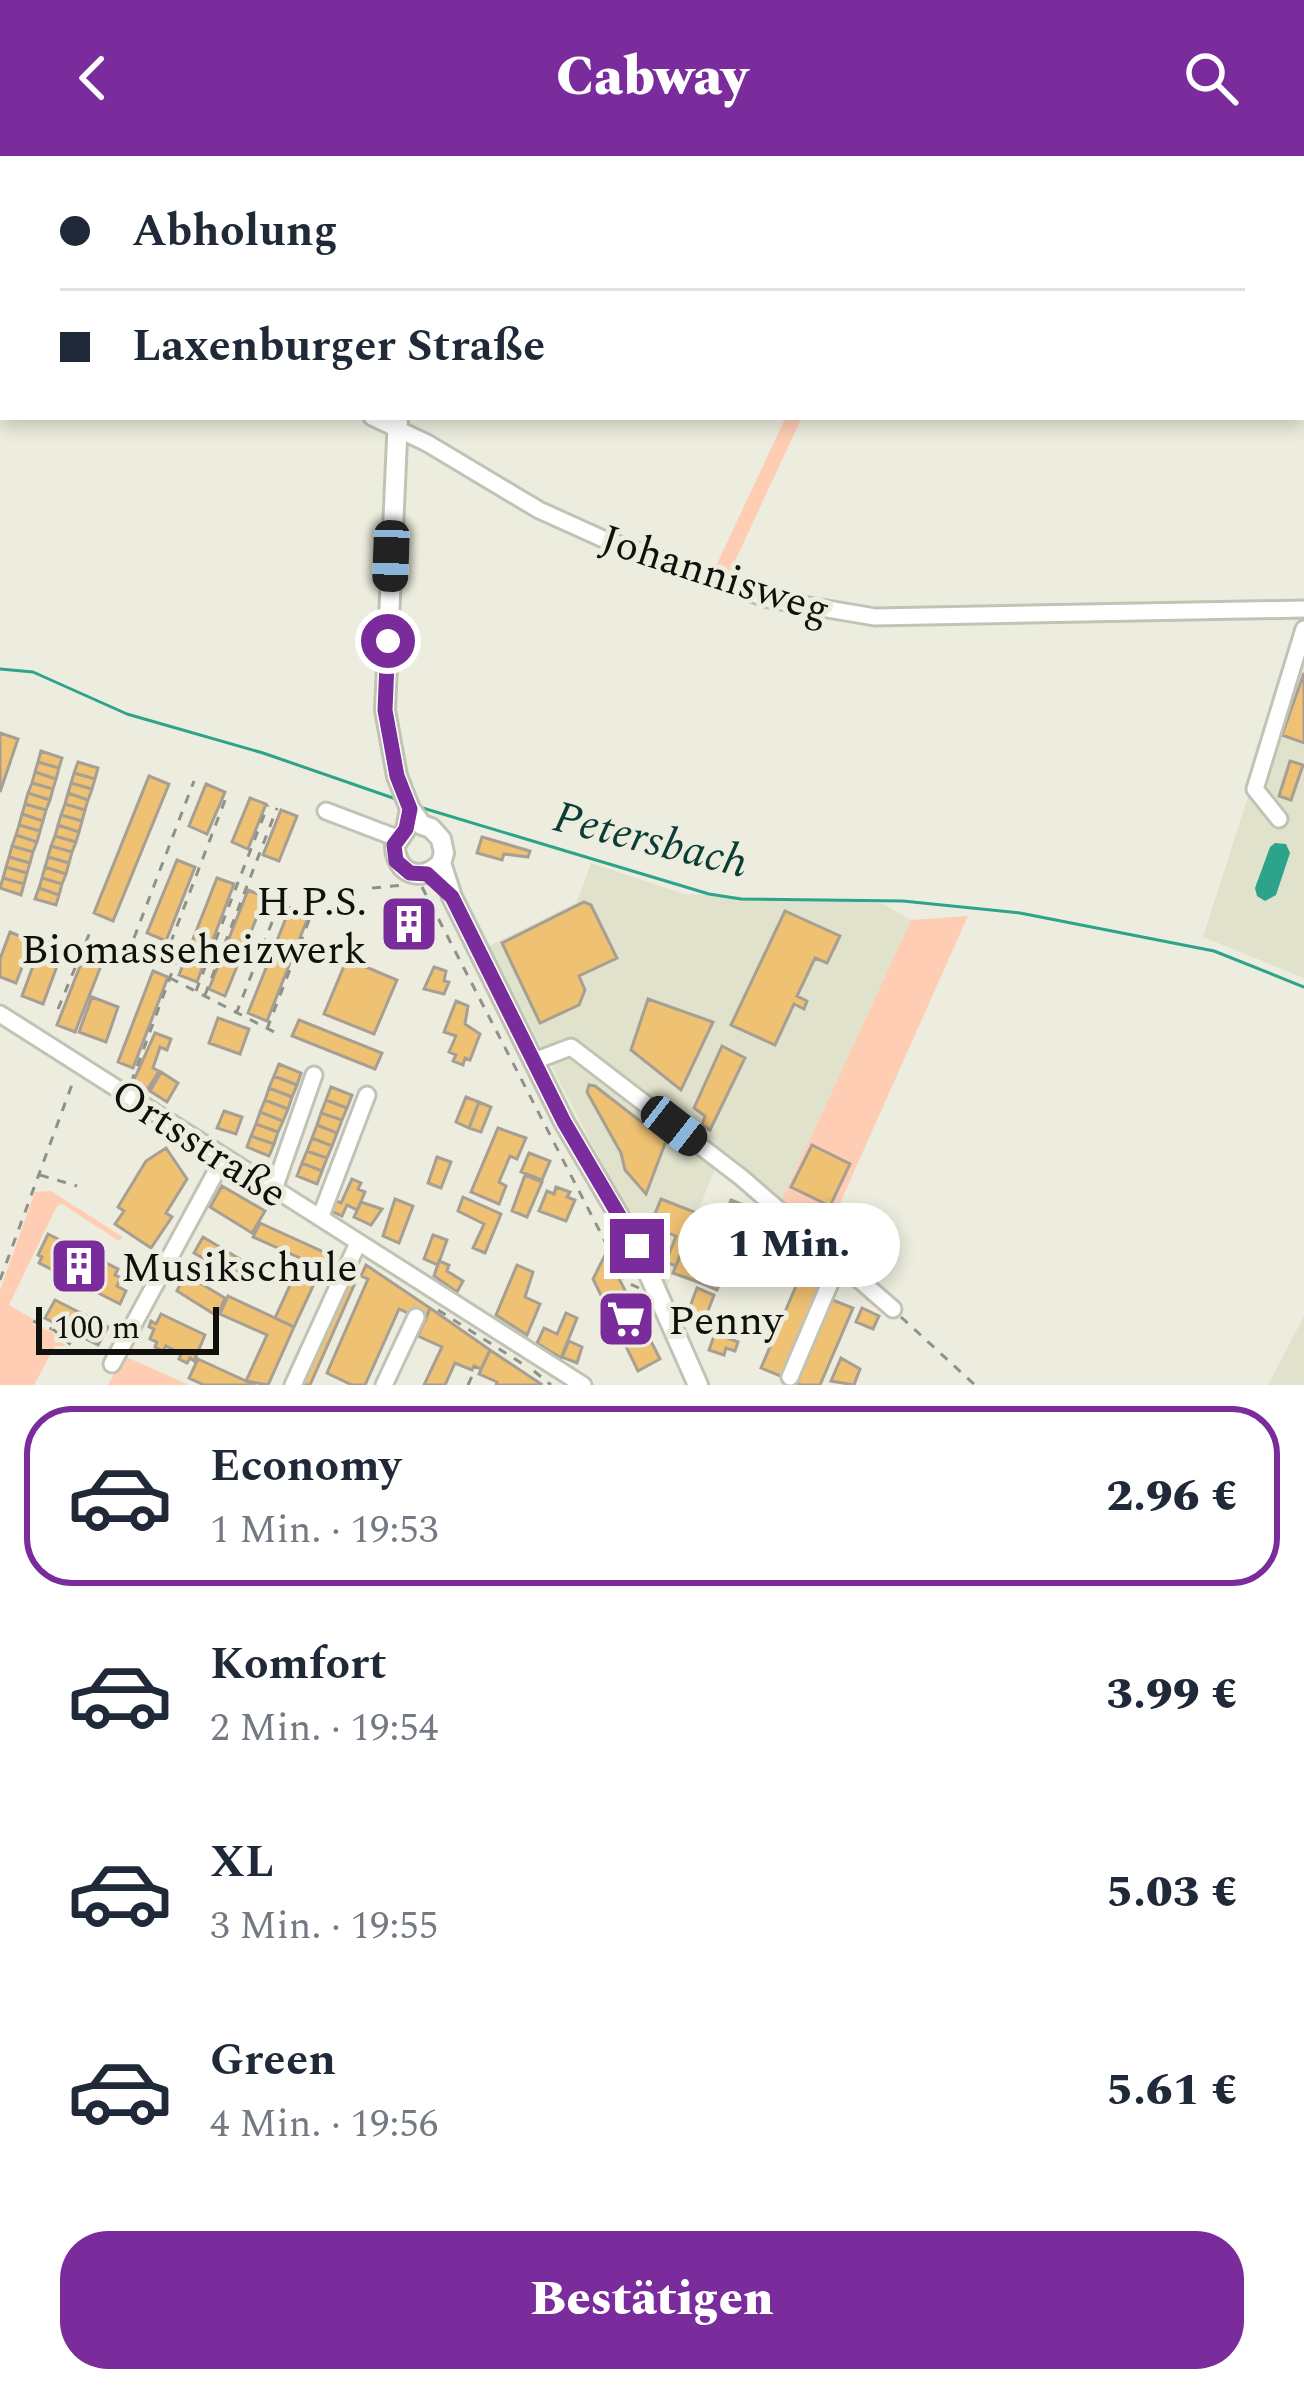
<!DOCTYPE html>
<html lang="de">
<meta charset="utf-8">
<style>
body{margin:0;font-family:Spectral,serif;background:#f6f6f7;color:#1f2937;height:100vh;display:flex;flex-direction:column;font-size:45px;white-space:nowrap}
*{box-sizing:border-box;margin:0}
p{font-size:39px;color:#747a83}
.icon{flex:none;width:66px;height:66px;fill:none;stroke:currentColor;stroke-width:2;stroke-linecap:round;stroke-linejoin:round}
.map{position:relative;height:1229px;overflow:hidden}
.panel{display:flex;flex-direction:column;background:#fff;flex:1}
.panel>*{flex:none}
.banner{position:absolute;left:0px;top:0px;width:1305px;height:264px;box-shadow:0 6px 18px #0003;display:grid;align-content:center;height:264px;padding:0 60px;background:#fff}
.scale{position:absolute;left:36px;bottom:30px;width:183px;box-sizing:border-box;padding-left:12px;border:6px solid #10110c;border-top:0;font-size:33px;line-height:42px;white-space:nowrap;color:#10110c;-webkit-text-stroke:9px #ecedde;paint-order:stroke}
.end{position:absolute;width:54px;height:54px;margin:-27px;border:15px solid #7a2b9c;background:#fff;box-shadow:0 0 0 6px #fff}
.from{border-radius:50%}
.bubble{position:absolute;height:84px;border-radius:42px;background:#fff;box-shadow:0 6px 18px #0003;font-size:39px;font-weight:800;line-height:84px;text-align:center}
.car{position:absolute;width:36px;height:72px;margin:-36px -18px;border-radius:15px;box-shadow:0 0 9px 3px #0007;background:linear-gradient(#222 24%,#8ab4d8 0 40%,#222 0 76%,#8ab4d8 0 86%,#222 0)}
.banner b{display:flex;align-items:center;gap:42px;height:114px;font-size:45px}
.banner b+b{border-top:3px solid #e0e1e3}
.banner i{width:30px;height:30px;background:#1f2937}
ul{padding:21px 0 0;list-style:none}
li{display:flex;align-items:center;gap:36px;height:180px;margin:0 24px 18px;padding:0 36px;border:6px solid transparent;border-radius:48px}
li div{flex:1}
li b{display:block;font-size:45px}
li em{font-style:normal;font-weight:800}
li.on{border-color:#7a2b9c}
li>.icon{width:108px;height:108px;stroke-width:1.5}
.action{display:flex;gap:24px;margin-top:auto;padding:24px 60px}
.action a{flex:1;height:138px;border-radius:48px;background:#7a2b9c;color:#fff;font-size:48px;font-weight:800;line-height:138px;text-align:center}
header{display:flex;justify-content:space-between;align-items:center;height:156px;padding:0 60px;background:#7a2b9c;color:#fff;font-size:54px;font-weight:800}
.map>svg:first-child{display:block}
.built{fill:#e0e2cc}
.green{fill:#fecdb4}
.water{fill:#2ca38a}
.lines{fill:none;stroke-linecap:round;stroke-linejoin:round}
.stream{stroke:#2ca38a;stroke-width:3}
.building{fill:#eec173;stroke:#a79f93;stroke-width:3}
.minor-casing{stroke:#c1c3b4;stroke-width:21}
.major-casing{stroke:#c1c3b4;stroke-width:24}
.path{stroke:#919287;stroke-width:3;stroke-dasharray:9 9;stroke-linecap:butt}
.minor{stroke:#fff;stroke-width:15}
.major{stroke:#fff;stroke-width:18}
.route{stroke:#7a2b9c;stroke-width:15}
.labels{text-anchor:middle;stroke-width:10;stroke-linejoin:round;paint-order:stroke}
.street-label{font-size:42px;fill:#10110c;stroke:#ecedde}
.poi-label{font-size:42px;fill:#10110c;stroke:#ecedde;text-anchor:start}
.water-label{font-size:45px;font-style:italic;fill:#0a3d33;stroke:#ecedde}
</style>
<header><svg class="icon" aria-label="back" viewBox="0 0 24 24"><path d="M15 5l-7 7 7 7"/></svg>Cabway<svg class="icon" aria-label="search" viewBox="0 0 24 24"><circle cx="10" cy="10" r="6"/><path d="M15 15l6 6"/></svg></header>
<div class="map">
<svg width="1304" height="1229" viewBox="0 0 1304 1229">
<rect width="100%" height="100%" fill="#ecedde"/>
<path class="built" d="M 1304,467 L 1304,822 L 1203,781 Z
M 591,707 L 684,738 L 881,747 L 911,764 L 779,1050 L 716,1010 L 667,1132 L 489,790 L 577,746 Z
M 1304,1160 L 1304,1229 L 1268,1229 Z"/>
<path class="green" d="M 786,261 L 802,261 L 729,418 L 715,412 Z
M 968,760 L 824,1083 L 779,1050 L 911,764 Z
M 51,1035 L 123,1081 L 119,1085 L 62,1048 L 57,1050 L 9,1149 L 33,1163 L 32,1168 L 52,1176 L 66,1190 L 55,1190 L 34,1229 L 0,1229 L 0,1134 L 35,1036 Z
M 124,1200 L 187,1228 L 186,1229 L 108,1229 Z"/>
<path class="water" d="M 1275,687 L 1286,688 L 1290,697 L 1276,739 L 1265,745 L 1257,740 L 1255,732 L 1270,691 Z"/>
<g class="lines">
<path class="stream" d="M 0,513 L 33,516 L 127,558 L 263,597 L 396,643
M 416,650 L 709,738 L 741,743 L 903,745 L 1020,757 L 1214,795 L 1304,831"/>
</g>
<path class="building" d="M 1304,517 L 1304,587 L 1282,579 Z
M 0,577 L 18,583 L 0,636 Z
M 41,595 L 62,602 L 59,612 L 38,606 Z
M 1290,605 L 1303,609 L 1291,644 L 1279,640 Z
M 38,606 L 59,612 L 56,623 L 35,616 Z
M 78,606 L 98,612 L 95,623 L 74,617 Z
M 35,616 L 56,623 L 53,633 L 32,627 Z
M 74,617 L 95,623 L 92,633 L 71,627 Z
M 149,620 L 169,628 L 113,765 L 94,757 Z
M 32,627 L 53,633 L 50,644 L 28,637 Z
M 71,627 L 92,633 L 88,644 L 68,637 Z
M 206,628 L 225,636 L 207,678 L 189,670 Z
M 28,637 L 50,644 L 46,654 L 25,648 Z
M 68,637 L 88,644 L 85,654 L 65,648 Z
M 250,642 L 266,648 L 248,693 L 232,686 Z
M 25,648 L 46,654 L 43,665 L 22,658 Z
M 65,648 L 85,654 L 82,665 L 61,659 Z
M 281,654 L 297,660 L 279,705 L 263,699 Z
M 22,658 L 43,665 L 40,675 L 19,669 Z
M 61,659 L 82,665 L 79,676 L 58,669 Z
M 19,669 L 40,675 L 37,686 L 16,679 Z
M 58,669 L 79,676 L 76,686 L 55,680 Z
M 16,679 L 37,686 L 33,696 L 12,690 Z
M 55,680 L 76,686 L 72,696 L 51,690 Z
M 482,681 L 530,695 L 528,701 L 504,698 L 502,704 L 477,697 Z
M 12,690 L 33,696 L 30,707 L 9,701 Z
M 51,690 L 72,696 L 69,707 L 48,701 Z
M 9,701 L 30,707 L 27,717 L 6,711 Z
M 48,701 L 69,707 L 66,718 L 45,711 Z
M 177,704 L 195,711 L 166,785 L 147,777 Z
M 6,711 L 27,717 L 24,728 L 3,722 Z
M 45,711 L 66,718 L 62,728 L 42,722 Z
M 3,722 L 24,728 L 21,739 L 0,732 Z
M 42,722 L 62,728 L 59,739 L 39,732 Z
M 217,722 L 234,728 L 197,826 L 179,819 Z
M 39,732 L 59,739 L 56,749 L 35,743 Z
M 248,734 L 265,741 L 225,840 L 209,833 Z
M 584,746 L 591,749 L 617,802 L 579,820 L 585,834 L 579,849 L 540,867 L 502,787 Z
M 290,752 L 309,759 L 267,865 L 248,857 Z
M 418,754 L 424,778 L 400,783 L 395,759 Z
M 785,755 L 840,780 L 827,807 L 815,802 L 797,840 L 807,845 L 804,853 L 794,848 L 775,889 L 731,869 Z
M 10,776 L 32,785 L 16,827 L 0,821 L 0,803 Z
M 43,783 L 64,791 L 43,848 L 22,840 Z
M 86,795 L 104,802 L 75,876 L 57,869 Z
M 347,803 L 397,824 L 374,878 L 324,858 Z
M 434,811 L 446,815 L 444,825 L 449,826 L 444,838 L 424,833 Z
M 153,815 L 168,821 L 133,912 L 118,906 Z
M 92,841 L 118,851 L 106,886 L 79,876 Z
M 648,843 L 713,866 L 681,934 L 631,894 Z
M 456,845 L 468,850 L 465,868 L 480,878 L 470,904 L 465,902 L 463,909 L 453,905 L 456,899 L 449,896 L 456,880 L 444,876 Z
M 218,862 L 249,873 L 240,898 L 209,887 Z
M 299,864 L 382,897 L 375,913 L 292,880 Z
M 155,877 L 171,883 L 167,894 L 160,891 L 153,912 L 159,915 L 148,933 L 134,924 Z
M 722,890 L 745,902 L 710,974 L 702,969 L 705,960 L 694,952 Z
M 279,908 L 301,917 L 297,929 L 274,920 Z
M 161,916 L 178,927 L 167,946 L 150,935 Z
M 274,920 L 297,929 L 292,941 L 269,932 Z
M 589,929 L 595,930 L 666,985 L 646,1038 L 625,1014 L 621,997 L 587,936 Z
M 331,931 L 352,939 L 347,952 L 326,944 Z
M 269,932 L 292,941 L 288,953 L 265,944 Z
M 466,941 L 479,946 L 469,972 L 456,966 Z
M 265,944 L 288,953 L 283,965 L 260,956 Z
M 326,944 L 347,952 L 342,964 L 321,957 Z
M 479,946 L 491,951 L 481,976 L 469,972 Z
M 224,955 L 242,961 L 236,978 L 217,972 Z
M 260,956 L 283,965 L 278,976 L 256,968 Z
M 321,957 L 342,964 L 337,977 L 317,969 Z
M 256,968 L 278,976 L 274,988 L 251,980 Z
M 317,969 L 337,977 L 332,990 L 312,982 Z
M 498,972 L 526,982 L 517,1003 L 510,1000 L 499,1026 L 506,1030 L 499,1048 L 471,1036 Z
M 251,980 L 274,988 L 269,1000 L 247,991 Z
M 312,982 L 332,990 L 327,1002 L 307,995 Z
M 812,989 L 850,1008 L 830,1050 L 791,1031 Z
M 166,992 L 187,1023 L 166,1057 L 172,1061 L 151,1092 L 115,1068 L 124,1055 L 118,1051 L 146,1005 Z
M 307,995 L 327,1002 L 322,1015 L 302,1007 Z
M 529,997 L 550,1005 L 542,1024 L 521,1016 Z
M 437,1001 L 451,1006 L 441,1032 L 428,1027 Z
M 302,1007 L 322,1015 L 317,1028 L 297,1020 Z
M 525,1019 L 542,1026 L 527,1061 L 512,1055 Z
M 352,1023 L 361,1027 L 358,1033 L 365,1036 L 357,1054 L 347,1049 L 342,1060 L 329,1054 L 334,1044 L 341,1047 Z
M 222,1030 L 265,1055 L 252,1077 L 210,1051 Z
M 556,1031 L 570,1036 L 567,1041 L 575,1044 L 566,1065 L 539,1055 L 547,1035 L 554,1038 Z
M 463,1041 L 501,1058 L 485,1097 L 473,1092 L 484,1068 L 458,1055 Z
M 395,1043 L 413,1050 L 399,1087 L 383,1080 Z
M 661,1043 L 697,1057 L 676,1110 L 666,1106 L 676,1080 L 650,1070 Z
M 731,1044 L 761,1056 L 740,1109 L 729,1105 L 717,1134 L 698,1126 Z
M 361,1046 L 382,1053 L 371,1069 L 354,1061 Z
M 260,1067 L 328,1098 L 294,1171 L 275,1162 L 302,1103 L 253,1081 Z
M 690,1074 L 699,1077 L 690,1100 L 706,1106 L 698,1126 L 673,1117 Z
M 48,1078 L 118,1113 L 115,1119 L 121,1122 L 117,1130 L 126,1135 L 120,1148 L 39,1107 L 42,1101 L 38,1099 Z
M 433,1079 L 447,1084 L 438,1109 L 424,1103 Z
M 203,1081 L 243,1105 L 235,1121 L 194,1097 Z
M 757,1087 L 778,1095 L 769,1120 L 747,1111 Z
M 606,1097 L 660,1203 L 638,1215 L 593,1123 Z
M 439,1105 L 449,1109 L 447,1115 L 463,1125 L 457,1136 L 434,1120 Z
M 366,1109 L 430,1152 L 425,1165 L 399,1153 L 365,1229 L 352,1229 L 327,1217 L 368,1123 L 361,1120 Z
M 517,1109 L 533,1116 L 525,1141 L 540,1148 L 527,1179 L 496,1159 Z
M 802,1116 L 823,1125 L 783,1221 L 761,1212 Z
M 185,1118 L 225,1142 L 217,1160 L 177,1135 Z
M 348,1124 L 355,1127 L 310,1229 L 301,1229 Z
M 697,1132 L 714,1139 L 706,1160 L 688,1156 Z
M 228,1140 L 294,1171 L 268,1229 L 246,1225 L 267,1179 L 220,1158 Z
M 830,1143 L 853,1152 L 820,1229 L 801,1229 L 795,1226 Z
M 55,1144 L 108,1171 L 98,1189 L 45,1162 Z
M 430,1152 L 490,1194 L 481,1213 L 474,1210 L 472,1214 L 455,1207 L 445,1229 L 424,1229 L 442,1191 L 418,1180 Z
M 862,1152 L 879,1160 L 873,1173 L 856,1166 Z
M 566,1157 L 577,1162 L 561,1202 L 537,1187 L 544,1172 L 557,1178 Z
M 161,1158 L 205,1179 L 194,1205 L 190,1202 L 187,1207 L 179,1203 L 181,1198 L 166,1190 L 163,1195 L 155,1191 L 157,1186 L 150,1183 L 154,1173 L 149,1171 L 151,1165 L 156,1168 Z
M 715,1177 L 738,1186 L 735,1195 L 726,1192 L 724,1199 L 709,1194 Z
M 569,1185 L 582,1191 L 577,1207 L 562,1201 Z
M 490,1194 L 541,1228 L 540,1229 L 496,1229 L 497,1226 L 479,1218 Z
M 841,1202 L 860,1213 L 854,1229 L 831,1225 Z
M 198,1203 L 246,1225 L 255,1229 L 204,1229 L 189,1222 Z"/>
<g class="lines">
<defs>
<path id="minor" d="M 0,71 L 3,73
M 372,261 L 427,287 L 539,354 L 601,382 L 768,443 L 875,461 L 1304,453
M 326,655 L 397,682
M 1279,663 L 1255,633 L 1304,473
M 0,858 L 583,1229
M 534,905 L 571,891 L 742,1022 L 893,1153
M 274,1033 L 314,919
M 320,1062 L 367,939
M 112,1208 L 224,1001
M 790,1221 L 839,1106
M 293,1229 L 358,1087
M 384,1229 L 416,1161"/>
<path id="major" d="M 493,3 L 495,0
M 398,261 L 385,554 L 397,620 L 410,653 L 422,669 L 431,672 L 441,683 L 444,697 L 441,707 L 452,741 L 564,966 L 636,1089 L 698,1229
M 410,653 L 406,673 L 395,689 C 395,717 421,728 441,707"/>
</defs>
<use href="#minor" class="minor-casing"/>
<use href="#major" class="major-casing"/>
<path class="path" d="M 123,3 L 124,0
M 422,731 L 626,1126 L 639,1132
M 372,732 L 403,729
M 134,782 L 194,625
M 164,804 L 227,639
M 170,822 L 280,879
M 196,835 L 268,649
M 205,839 L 277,652
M 58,853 L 90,776
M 236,858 L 287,728
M 267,873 L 318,741
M 131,927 L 175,808 L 147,797 L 151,788
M 40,1019 L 77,1030
M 0,1124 L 74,923
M 438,1154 L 526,1210
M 901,1161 L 975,1229
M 33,1165 L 54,1174 L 72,1190
M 534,1215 L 551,1229
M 468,1229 L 476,1211"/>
<use href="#minor" class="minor"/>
<use href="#major" class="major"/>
</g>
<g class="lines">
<path class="route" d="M 388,485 L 385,554 L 397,620 L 410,653 L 406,673 L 394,689 L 396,705 L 410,717 L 427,718 L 452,741 L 564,966 L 637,1090"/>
</g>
<defs>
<symbol id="building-square" viewBox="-11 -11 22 22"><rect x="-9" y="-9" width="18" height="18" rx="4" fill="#7a2b9c" stroke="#ecedde"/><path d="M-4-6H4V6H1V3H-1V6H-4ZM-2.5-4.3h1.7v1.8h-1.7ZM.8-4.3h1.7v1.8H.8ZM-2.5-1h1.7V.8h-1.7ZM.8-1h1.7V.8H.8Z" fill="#fff"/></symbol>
<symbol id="supermarket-square" viewBox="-11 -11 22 22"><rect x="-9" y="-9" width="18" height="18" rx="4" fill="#7a2b9c" stroke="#ecedde"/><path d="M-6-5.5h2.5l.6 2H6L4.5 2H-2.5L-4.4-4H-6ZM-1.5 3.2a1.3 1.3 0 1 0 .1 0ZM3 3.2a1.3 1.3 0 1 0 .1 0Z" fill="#fff"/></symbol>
</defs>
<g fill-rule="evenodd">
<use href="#building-square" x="376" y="735" width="66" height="66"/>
<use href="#building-square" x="46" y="1077" width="66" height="66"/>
<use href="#supermarket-square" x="593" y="1130" width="66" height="66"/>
</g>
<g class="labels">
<g class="street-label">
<text transform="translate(716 417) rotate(18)" y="15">Johannisweg</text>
<text transform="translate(200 986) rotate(33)" y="15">Ortsstraße</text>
</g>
<g class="poi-label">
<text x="367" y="759" text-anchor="end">H.P.S.<tspan x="367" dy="48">Biomasseheizwerk</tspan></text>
<text x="121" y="1125">Musikschule</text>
<text x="668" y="1178">Penny</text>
</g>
<g class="water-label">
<text transform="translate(651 682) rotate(14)" y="16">Petersbach</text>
</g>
</g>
</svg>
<div class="scale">100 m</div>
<i class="end from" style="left:388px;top:485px"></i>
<i class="end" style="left:637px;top:1090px"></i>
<div class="bubble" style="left:678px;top:1047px;width:222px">1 Min.</div>
<i class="car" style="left:391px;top:400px;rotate:182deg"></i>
<i class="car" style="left:674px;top:970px;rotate:128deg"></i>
<div class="banner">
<b><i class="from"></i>Abholung</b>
<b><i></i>Laxenburger Straße</b>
</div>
</div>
<section class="panel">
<ul>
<li class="on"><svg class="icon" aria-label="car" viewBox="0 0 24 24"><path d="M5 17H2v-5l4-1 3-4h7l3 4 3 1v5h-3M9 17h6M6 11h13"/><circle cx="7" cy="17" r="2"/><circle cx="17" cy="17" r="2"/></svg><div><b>Economy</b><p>1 Min. · 19:53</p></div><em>2.96 €</em></li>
<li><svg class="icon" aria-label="car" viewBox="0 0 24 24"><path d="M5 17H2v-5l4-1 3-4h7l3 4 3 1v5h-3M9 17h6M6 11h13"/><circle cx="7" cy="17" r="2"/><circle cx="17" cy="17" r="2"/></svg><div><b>Komfort</b><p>2 Min. · 19:54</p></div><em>3.99 €</em></li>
<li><svg class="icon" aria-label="car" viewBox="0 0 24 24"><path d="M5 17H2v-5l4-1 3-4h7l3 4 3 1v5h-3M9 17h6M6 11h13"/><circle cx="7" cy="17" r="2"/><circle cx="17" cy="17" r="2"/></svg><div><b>XL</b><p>3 Min. · 19:55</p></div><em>5.03 €</em></li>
<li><svg class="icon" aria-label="car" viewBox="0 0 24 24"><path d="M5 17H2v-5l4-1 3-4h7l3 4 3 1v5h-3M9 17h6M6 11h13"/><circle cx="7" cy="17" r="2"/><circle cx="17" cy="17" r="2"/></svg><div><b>Green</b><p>4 Min. · 19:56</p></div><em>5.61 €</em></li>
</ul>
<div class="action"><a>Bestätigen</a></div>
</section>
